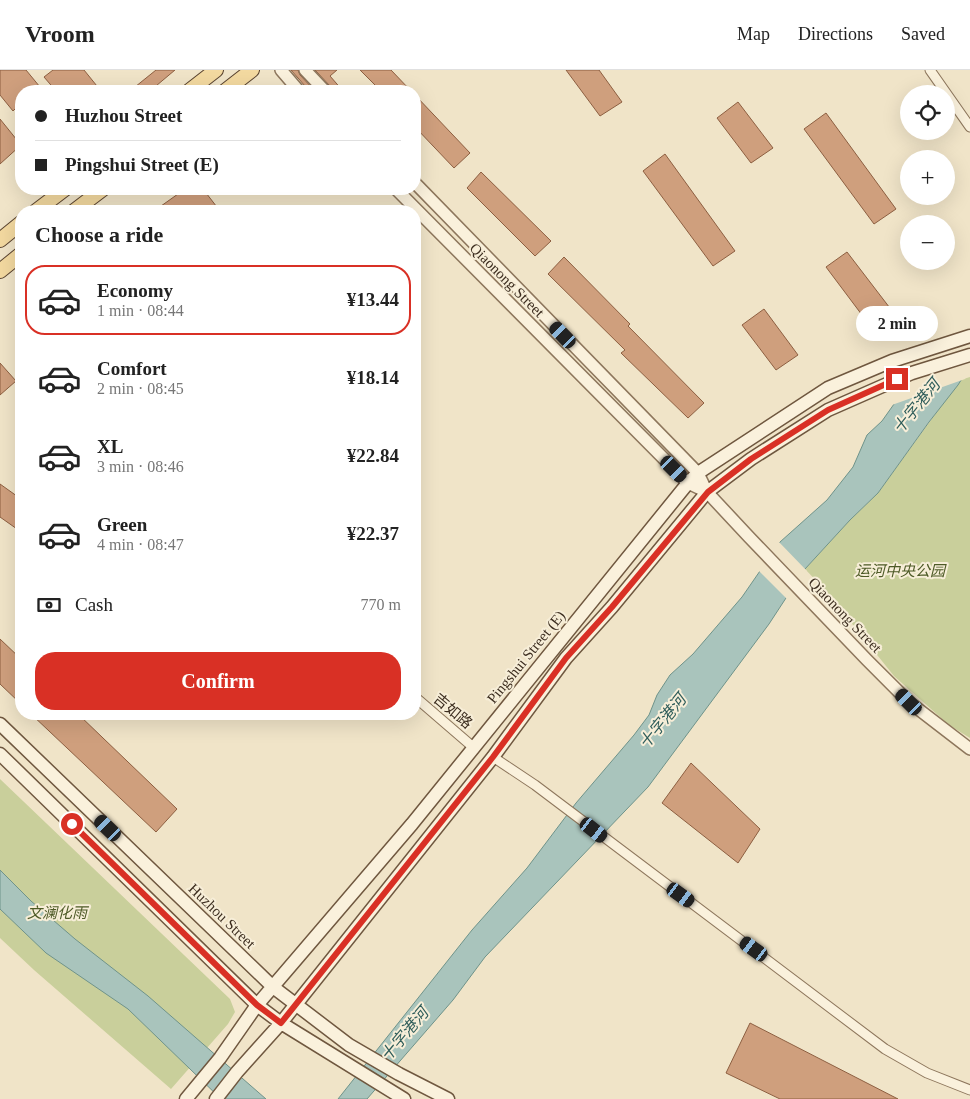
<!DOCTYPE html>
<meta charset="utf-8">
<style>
body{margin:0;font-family:"Times New Roman","Noto Sans SC",serif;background:#f2f2f2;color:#222;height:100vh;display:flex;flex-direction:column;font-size:19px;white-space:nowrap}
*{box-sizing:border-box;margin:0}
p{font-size:16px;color:#767676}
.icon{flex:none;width:28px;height:28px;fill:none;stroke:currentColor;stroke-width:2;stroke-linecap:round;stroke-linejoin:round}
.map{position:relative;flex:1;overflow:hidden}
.drawer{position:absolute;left:15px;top:135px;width:406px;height:515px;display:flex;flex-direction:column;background:#fff;border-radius:20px;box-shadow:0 5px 20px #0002}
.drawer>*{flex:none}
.guide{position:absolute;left:15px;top:15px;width:406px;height:110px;border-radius:20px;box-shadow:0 5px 20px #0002;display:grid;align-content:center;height:110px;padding:0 20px;background:#fff}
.buttons{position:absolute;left:900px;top:15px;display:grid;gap:10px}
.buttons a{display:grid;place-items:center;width:55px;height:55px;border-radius:50%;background:#fff;box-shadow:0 5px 20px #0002;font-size:25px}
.end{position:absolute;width:22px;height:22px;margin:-11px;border:6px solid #d93025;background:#fff;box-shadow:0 0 0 2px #fff}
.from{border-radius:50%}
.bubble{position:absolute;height:35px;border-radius:18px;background:#fff;box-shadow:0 5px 20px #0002;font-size:16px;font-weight:600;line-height:35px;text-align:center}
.car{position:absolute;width:15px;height:30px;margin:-15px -8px;border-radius:6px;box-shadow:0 0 4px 1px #0007;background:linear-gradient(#222 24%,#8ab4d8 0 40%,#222 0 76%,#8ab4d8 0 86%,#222 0)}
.guide b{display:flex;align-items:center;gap:18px;height:48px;font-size:19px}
.guide b+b{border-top:1px solid #e0e0e0}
.guide i{width:12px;height:12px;background:#222}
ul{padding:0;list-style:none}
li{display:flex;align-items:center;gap:15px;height:70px;margin:0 10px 8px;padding:0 10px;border:2px solid transparent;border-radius:20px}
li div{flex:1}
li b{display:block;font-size:19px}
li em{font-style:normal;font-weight:600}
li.selected{border-color:#d93025}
li>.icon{width:45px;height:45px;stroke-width:1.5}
h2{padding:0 20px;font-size:22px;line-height:60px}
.pay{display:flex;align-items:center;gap:12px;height:55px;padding:0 20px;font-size:19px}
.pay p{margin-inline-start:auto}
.button{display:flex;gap:10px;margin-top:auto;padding:10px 20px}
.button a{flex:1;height:58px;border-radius:20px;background:#d93025;color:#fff;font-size:20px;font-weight:600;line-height:58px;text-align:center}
header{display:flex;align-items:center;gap:30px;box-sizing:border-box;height:70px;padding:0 25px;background:#fff;border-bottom:1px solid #e0e0e0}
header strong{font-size:24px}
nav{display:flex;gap:28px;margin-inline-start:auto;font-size:18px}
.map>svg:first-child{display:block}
.green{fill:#c9cf9b}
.water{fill:#a9c4bc;stroke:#6f938a}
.pier{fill:#f0e4c8}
.building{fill:#cf9f7d;stroke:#8d5f41}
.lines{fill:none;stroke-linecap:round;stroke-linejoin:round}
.minor-casing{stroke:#8d765c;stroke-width:11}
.tertiary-casing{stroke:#8d765c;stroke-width:14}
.secondary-casing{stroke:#6f573f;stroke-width:15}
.primary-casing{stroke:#5b4430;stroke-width:16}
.minor{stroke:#faf1dc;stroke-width:9}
.tertiary{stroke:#faf1dc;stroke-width:11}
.secondary{stroke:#faf1dc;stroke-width:12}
.primary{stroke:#f3d9a0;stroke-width:14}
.route{stroke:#d93025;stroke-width:6}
.labels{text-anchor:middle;stroke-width:4;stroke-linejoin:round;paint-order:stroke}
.street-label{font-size:15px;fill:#3d2e20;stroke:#f7eed8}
.park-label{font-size:15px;font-style:italic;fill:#4d5a26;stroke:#f7eed8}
.water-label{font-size:16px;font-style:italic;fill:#2f5d5a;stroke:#f7eed8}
</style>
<header>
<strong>Vroom</strong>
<nav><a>Map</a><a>Directions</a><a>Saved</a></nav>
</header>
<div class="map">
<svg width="970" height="1029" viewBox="0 0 970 1029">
<rect width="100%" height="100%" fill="#f0e4c8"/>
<path class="green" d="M 970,307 L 970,668 L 949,655 L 894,606 L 825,520 L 805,499 L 850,450 L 878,423 L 960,310 Z
M 0,709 L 230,929 L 235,942 L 228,954 L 171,1019 L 34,900 L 0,868 Z"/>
<path class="water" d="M 970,296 L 958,315 L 929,352 L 878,423 L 850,450 L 805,499 L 769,554 L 648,717 L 485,887 L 453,930 L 367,1029 L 338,1029 L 472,860 L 527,798 L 576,733 L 634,665 L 649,645 L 657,625 L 670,605 L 693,584 L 742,527 L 780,472 L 827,430 L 853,397 L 867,365 L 882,351 L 899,327 Z
M 0,800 L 31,831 L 75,869 L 148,926 L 266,1029 L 221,1029 L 128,939 L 46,883 L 0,839 Z"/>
<path class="pier" d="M 970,248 L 970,300 L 965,309 L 889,336 L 897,325 L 967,249 Z
M 778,471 L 807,501 L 788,530 L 758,500 Z"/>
<path class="building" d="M 0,0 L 26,0 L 40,17 L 35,21 L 21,21 L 21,33 L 13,41 L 0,25 Z
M 53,0 L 84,0 L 101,21 L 56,21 L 44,7 Z
M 156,0 L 175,0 L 150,21 L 130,21 Z
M 291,0 L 298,0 L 300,5 L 315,21 L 306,21 L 305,16 Z
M 315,0 L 337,0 L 330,6 L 343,21 L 332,21 L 330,16 Z
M 360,0 L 391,0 L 411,21 L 381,21 Z
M 566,0 L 599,0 L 622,32 L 600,46 Z
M 415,25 L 470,83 L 454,98 L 415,57 Z
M 738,32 L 773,78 L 751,93 L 717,48 Z
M 826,43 L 896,139 L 874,154 L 804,59 Z
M 0,49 L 21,75 L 0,94 Z
M 665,84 L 735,181 L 713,196 L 643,101 Z
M 481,102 L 551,171 L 535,186 L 467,118 Z
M 185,119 L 203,119 L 220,141 L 154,141 Z
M 847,182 L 896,246 L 874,261 L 826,197 Z
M 564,187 L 630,254 L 628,256 L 704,333 L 688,348 L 621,283 L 625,280 L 548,204 Z
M 764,239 L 798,285 L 776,300 L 742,255 Z
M 0,293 L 16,311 L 0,325 Z
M 0,414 L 21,429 L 21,453 L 17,459 L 0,447 Z
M 0,569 L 21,589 L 21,634 L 0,614 Z
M 31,644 L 78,644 L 177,739 L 156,762 Z
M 691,693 L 760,759 L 738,793 L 662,733 Z
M 750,953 L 898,1029 L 780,1029 L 726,1003 Z"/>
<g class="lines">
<defs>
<path id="minor" d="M 930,0 L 970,57
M 415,627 L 473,677
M 493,687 L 535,715 L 885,979 L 927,1003 L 970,1020"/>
<path id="tertiary" d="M 281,0 L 299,21
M 305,0 L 325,21
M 415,113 L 698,403 L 707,422 L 749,467 L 867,590 L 909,632 L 970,679
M 396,119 L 688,413 L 707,422"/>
<path id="secondary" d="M 0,654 L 273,917 L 349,975 L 399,1004 L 448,1029
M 0,684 L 257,935 L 281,953 L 404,1029
M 186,1029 L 220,988 L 257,935 L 412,754 L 688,413 L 698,403 L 828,318 L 892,291 L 970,266
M 216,1029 L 237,1002 L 281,953 L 493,687 L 566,588 L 612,537 L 707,422 L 751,389 L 828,340 L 912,303 L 970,285"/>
<path id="primary" d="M 189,21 L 216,0
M 225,21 L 252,0
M 36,141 L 65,119
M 74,141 L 103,119
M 0,170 L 21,153
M 0,201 L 21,184"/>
</defs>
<use href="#minor" class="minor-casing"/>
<use href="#tertiary" class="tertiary-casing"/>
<use href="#secondary" class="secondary-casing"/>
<use href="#primary" class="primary-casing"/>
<use href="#minor" class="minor"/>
<use href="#tertiary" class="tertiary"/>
<use href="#secondary" class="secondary"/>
<use href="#primary" class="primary"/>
</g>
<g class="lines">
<path class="route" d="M 72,754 L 257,935 L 281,953 L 493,687 L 566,588 L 612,537 L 708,422 L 751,389 L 828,340 L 897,309"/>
</g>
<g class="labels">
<g class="street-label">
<text transform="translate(507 210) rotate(45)" y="5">Qiaonong Street</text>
<text transform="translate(845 545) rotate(46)" y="5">Qiaonong Street</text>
<text transform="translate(526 587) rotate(-51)" y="5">Pingshui Street (E)</text>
<text transform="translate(453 641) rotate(40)" y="5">吉如路</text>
<text transform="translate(222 846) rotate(44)" y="5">Huzhou Street</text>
</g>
<g class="park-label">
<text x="900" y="506">运河中央公园</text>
<text x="57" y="848">文澜化雨</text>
</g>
<g class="water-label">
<text transform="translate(916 336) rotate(-51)" y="6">十字港河</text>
<text transform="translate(662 651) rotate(-51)" y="6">十字港河</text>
<text transform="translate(404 964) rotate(-50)" y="6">十字港河</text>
</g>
</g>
</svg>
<div class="buttons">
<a><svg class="icon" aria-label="locate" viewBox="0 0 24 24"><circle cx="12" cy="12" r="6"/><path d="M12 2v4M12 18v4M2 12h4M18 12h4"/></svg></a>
<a>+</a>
<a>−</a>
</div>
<i class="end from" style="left:72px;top:754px"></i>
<i class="end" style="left:897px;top:309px"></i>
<div class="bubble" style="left:856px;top:236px;width:82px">2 min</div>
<i class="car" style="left:563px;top:265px;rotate:316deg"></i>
<i class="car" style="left:674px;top:399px;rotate:135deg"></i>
<i class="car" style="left:909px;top:632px;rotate:315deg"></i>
<i class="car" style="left:108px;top:758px;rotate:314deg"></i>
<i class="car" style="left:594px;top:760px;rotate:128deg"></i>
<i class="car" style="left:681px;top:825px;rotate:126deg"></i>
<i class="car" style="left:754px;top:879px;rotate:306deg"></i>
<div class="guide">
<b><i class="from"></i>Huzhou Street</b>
<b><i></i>Pingshui Street (E)</b>
</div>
<section class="drawer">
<h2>Choose a ride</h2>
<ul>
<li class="selected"><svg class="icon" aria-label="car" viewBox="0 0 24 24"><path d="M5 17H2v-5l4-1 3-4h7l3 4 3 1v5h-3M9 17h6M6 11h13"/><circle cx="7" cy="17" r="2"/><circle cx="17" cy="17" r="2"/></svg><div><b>Economy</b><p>1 min · 08:44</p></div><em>¥13.44</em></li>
<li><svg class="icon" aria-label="car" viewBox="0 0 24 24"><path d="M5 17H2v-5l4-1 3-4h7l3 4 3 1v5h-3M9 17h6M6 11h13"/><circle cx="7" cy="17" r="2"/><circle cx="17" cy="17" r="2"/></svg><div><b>Comfort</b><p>2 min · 08:45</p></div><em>¥18.14</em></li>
<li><svg class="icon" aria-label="car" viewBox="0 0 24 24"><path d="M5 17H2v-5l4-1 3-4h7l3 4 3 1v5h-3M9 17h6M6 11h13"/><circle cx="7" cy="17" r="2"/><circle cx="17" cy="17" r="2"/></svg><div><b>XL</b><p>3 min · 08:46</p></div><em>¥22.84</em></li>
<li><svg class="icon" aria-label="car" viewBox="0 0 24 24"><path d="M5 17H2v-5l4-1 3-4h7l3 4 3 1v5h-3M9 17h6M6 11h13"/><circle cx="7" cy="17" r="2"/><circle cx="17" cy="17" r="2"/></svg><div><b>Green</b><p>4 min · 08:47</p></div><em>¥22.37</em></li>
</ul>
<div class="pay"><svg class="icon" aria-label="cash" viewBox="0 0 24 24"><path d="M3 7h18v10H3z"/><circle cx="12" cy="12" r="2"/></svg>Cash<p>770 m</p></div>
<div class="button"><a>Confirm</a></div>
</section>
</div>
